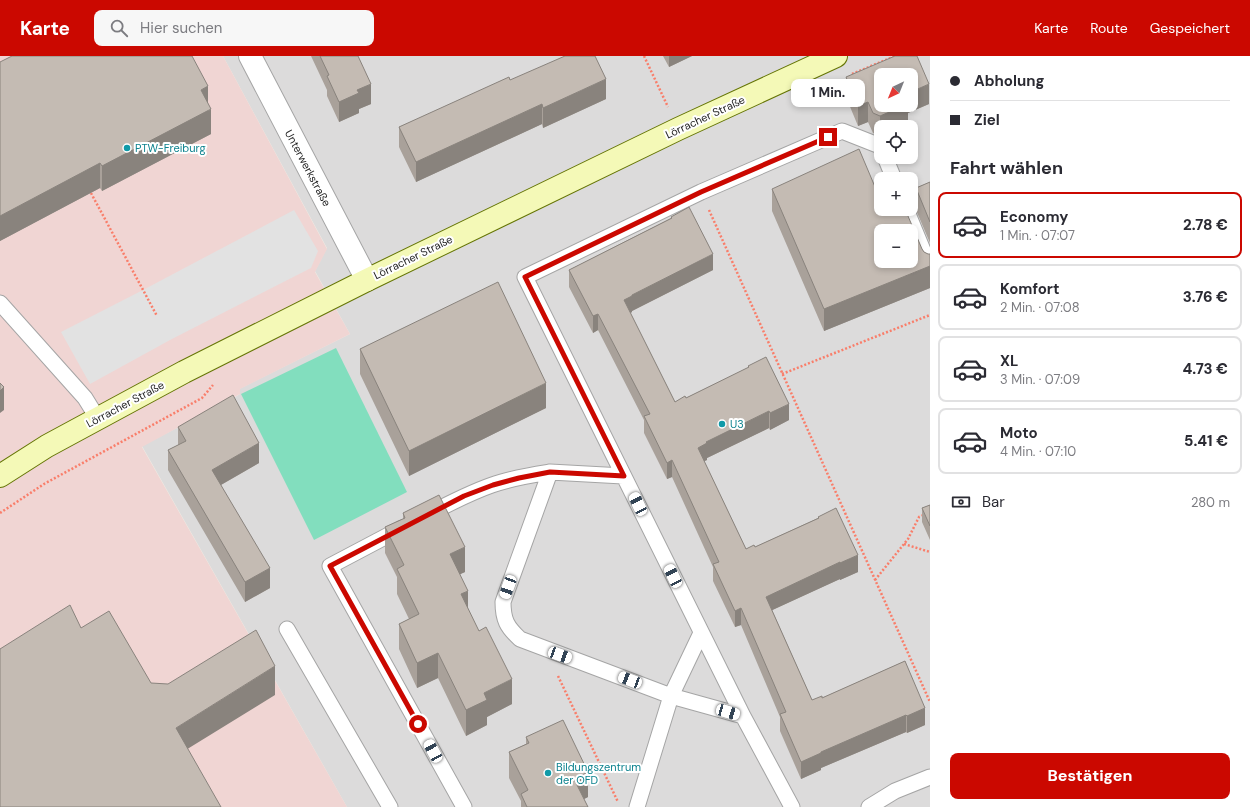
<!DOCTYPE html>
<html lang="de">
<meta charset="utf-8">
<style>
body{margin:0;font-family:"DM Sans",sans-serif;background:#f7f7f7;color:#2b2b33;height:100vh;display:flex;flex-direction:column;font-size:15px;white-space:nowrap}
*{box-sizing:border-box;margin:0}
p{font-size:13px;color:#7c7c81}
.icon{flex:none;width:22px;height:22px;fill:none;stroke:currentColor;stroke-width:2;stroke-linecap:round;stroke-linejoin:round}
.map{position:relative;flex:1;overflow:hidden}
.side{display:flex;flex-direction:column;background:#fff;width:320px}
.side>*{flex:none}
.top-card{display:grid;align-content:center;height:88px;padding:0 20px;background:#fff}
.needle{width:26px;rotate:223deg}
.fabs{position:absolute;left:874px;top:12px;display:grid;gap:8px}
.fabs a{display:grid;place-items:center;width:44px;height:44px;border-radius:8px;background:#fff;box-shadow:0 2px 6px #0003;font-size:20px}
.end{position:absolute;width:18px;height:18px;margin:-9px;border:5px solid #cb0800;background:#fff;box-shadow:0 0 0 2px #fff}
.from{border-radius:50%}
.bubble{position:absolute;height:28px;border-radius:8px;background:#fff;box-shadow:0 2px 6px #0003;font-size:13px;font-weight:800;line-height:28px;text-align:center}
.car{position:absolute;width:12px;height:24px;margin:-12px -6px;border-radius:5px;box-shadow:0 0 3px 1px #0007;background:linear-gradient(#fff 24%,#345 0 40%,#fff 0 76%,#345 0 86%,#fff 0)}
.top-card b{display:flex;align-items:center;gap:14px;height:38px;font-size:15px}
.top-card b+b{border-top:1px solid #e1e1e2}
.top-card i{width:10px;height:10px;background:#2b2b33}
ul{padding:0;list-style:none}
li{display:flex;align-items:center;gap:12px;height:66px;margin:0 8px 6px;padding:0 12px;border:2px solid #e1e1e2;border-radius:8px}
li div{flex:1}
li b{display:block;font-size:15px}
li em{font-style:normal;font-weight:800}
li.on{border-color:#cb0800}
li>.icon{width:36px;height:36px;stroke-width:1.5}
h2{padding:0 20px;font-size:18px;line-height:48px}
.pay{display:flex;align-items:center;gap:10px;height:44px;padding:0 20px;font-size:15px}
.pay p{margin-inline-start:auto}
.action{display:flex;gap:8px;margin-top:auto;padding:8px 20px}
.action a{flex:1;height:46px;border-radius:8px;background:#cb0800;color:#fff;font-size:16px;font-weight:800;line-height:46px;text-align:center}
header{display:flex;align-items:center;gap:24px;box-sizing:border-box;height:56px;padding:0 20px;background:#cb0800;color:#fff}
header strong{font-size:19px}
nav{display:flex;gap:22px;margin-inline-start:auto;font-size:14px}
.search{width:280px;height:36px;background:#f7f7f7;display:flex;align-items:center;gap:10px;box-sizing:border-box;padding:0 14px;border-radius:8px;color:#7c7c81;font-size:15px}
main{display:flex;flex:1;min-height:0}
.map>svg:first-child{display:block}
.residential{fill:#dcdbdb;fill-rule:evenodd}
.commercial{fill:#f0d5d3}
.pitch{fill:#82debe}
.parking{fill:#e2e2e2}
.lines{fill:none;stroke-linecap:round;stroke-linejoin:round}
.lane-casing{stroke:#a5a5a5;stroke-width:17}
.street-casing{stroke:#a5a5a5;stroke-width:24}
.secondary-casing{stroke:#657505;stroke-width:24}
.path{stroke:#f97e6a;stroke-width:2.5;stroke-dasharray:2 2;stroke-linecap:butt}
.lane{stroke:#fff;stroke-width:15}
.street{stroke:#fff;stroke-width:22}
.secondary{stroke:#f4f9b7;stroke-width:22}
.wall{fill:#a9a19a}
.shaded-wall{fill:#89837d}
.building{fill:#c4bbb3;stroke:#89837d;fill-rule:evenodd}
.route{stroke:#cb0800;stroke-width:5}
.culture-dot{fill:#0f9aa8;stroke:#fff;stroke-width:1.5}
.labels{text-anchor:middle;stroke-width:4;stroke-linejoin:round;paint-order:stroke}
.street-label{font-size:11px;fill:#1e1e1e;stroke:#fff}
.culture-label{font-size:11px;fill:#0d838f;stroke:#fff;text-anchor:start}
</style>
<header>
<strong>Karte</strong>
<div class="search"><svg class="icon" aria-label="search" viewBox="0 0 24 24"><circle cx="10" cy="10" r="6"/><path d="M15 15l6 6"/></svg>Hier suchen</div>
<nav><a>Karte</a><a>Route</a><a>Gespeichert</a></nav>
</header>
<main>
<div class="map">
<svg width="930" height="751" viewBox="0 0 930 751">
<rect width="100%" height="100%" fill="#efece4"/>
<path class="residential" d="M 223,0 L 930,0 L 930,751 L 347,751 L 142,390 L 229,345 L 240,338 L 239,333 L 350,278 L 315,215 L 327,192 ZM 881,19 L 911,19 L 911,49 L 881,49 ZM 881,71 L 911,71 L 911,101 L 881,101 ZM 881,123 L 911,123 L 911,153 L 881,153 ZM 881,175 L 911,175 L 911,205 L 881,205 Z"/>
<path class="commercial" d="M 0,0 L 223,0 L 327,193 L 315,216 L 350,278 L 240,333 L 240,338 L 142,391 L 347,751 L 0,751 Z"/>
<path class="pitch" d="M 336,292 L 407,436 L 314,484 L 241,338 Z"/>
<path class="parking" d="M 294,154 L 318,195 L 311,212 L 170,284 L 90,328 L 61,276 L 143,234 Z"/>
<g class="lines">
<defs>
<path id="lane" d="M 885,101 L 894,123
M 906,153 L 930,211
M 0,247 L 85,342 L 98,363
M 623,420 L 550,416 L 503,546 C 503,564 507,571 520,583 L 671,640 L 743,660
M 427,459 C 448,448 469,437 492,429 C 511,422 531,419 550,416
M 402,472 L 330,510 L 464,751
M 287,573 L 390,751
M 637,751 L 671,640 L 701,577
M 792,751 L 743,660 L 525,221 L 701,136 L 842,75 L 880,90 L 881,91
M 869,751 L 895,735 L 930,721"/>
<path id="street" d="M 250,0 L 367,224"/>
<path id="secondary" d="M 0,420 L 47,390 L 184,316 L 367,224 L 678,73 L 836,0"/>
</defs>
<use href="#lane" class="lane-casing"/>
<use href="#street" class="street-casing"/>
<use href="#secondary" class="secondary-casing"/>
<path class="path" d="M 644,0 L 668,51
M 852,18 L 895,0
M 91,137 L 157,260
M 709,154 L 930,646
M 782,318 L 930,259
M 0,457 L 44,428 L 202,342 L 213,329
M 904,488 L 930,496
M 875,524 L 908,483 L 919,461 L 930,456
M 558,620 L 618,746"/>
<use href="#lane" class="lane"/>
<use href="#street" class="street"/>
<use href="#secondary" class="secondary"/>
</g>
<path class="wall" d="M 311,0 L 358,0 L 371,48 L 359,53 L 359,57 L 339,66 L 327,40 L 327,34 Z
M 663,0 L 692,0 L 669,11 Z
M 0,6 L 208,49 L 211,78 L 102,135 L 100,132 L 0,185 Z
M 846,21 L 929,48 L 908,57 L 908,68 L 880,80 L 873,77 L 868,66 L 858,70 L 846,41 Z
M 510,24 L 606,43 L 543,72 L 542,68 L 416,126 L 399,91 L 399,71 Z
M 930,126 L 930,187 L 916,154 L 916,132 Z
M 772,133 L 881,153 L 922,193 L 924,196 L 928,198 L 930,198 L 930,232 L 824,275 L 772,155 Z
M 671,161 L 713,214 L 632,255 L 632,256 L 630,257 L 675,346 L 686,342 L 748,312 L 748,310 L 789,364 L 770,374 L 769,372 L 707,402 L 707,404 L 704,405 L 746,493 L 755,491 L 818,462 L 818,461 L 858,516 L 840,524 L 840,523 L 772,554 L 812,644 L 822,642 L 905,605 L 925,669 L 907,677 L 906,676 L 821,712 L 821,714 L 801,723 L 780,675 L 780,661 L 741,569 L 735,571 L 713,525 L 713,511 L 672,421 L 667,423 L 644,377 L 644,364 L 598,274 L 593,277 L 569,231 L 569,214 L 671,162 Z
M 360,293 L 546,352 L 409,420 L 360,318 Z
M 178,371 L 259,407 L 221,429 L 270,532 L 245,546 L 168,414 L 168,394 L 178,389 Z
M 930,449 L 930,484 L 922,466 L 922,452 Z
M 403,457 L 465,516 L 460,518 L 468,553 L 512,648 L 487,661 L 487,669 L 466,680 L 438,622 L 417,632 L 399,593 L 399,568 L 409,563 L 397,538 L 397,521 L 385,497 L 385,471 L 403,463 Z
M 526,681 L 588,741 L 584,743 L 588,751 L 521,751 L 521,745 L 509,722 L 509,696 L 526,688 Z"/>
<path class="shaded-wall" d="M 669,0 L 692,0 L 669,11 Z
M 606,23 L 606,43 L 543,72 L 543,52 Z
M 371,28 L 371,48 L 359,53 L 359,57 L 339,66 L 339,46 L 357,34 Z
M 929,28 L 929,48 L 908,57 L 908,68 L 901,71 L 881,71 L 881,80 L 880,80 L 880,60 L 904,49 L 911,49 L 911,36 Z
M 208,30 L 208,55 L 211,53 L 211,78 L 102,135 L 102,110 L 201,34 Z
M 868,46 L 868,66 L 858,70 L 858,50 Z
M 542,48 L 542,68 L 416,126 L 416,106 Z
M 100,107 L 100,132 L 0,185 L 0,160 Z
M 713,198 L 713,214 L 632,255 L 632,256 L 624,261 L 624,244 L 632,239 Z
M 930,210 L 930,232 L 824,275 L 824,253 Z
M 598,258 L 598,274 L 593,277 L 593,260 Z
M 546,327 L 546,352 L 409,420 L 409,395 Z
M 4,331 L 4,354 L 0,357 L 0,335 Z
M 789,348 L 789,364 L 770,374 L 770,357 Z
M 769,355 L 769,372 L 707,402 L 707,404 L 698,408 L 698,392 L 706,386 Z
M 259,387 L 259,407 L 212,434 L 212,414 Z
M 672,404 L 672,421 L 667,423 L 667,407 Z
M 465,491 L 465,516 L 450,523 L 450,498 Z
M 858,499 L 858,516 L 840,524 L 840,507 Z
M 840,506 L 840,523 L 766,557 L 766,541 Z
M 270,512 L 270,532 L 245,546 L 245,526 Z
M 468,535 L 468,560 L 461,538 Z
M 741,552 L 741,569 L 735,571 L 735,555 Z
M 438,597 L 438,622 L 417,632 L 417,607 Z
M 275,610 L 275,639 L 176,700 L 176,672 Z
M 512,623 L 512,648 L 487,661 L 487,669 L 466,680 L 466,654 L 484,637 Z
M 925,652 L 925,669 L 907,677 L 907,660 Z
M 906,659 L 906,676 L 821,712 L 821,714 L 801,723 L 801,706 L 821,696 Z
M 588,716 L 588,741 L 574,748 L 574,723 Z"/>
<path class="building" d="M 12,0 L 192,0 L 208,30 L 201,34 L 211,53 L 102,110 L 100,107 L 0,160 L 0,6 Z
M 320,0 L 358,0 L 371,28 L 357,34 L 359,37 L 339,46 L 327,20 L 329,19 Z
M 565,0 L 595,0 L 606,23 L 543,52 L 542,48 L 416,106 L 399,71 L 509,21 L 510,24 Z
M 895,0 L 917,0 L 929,28 L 911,36 L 911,19 L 881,19 L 881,49 L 906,49 L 880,60 L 873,57 L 868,46 L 858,50 L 846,21 Z
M 859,93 L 881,145 L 881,153 L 905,153 L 922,193 L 924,196 L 928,198 L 930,198 L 930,210 L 824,253 L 772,133 ZM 881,175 L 911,175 L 911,205 L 881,205 Z
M 930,126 L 930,166 L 916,132 Z
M 689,151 L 713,198 L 632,239 L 632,240 L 624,244 L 675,346 L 685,340 L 686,342 L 749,311 L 748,310 L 766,301 L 789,348 L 770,357 L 769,355 L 706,386 L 707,387 L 698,392 L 746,493 L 754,489 L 755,491 L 819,462 L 818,461 L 836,452 L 858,499 L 840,507 L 840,506 L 766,541 L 812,644 L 822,640 L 822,642 L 905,605 L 925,652 L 907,660 L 906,659 L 821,696 L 821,697 L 801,706 L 780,658 L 786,656 L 741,552 L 735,555 L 713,508 L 719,506 L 672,404 L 667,407 L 644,360 L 650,358 L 598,258 L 593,260 L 569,214 L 672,162 L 671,161 Z
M 498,226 L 546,327 L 409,395 L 360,293 Z
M 0,327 L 4,331 L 0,335 Z
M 233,339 L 259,387 L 212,414 L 270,512 L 245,526 L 168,394 L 186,385 L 178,371 Z
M 439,439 L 465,491 L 450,498 L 468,535 L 461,538 L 479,575 L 486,571 L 512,623 L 484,637 L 487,644 L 466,654 L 438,597 L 417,607 L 399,568 L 419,558 L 397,513 L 404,509 L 385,471 L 405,462 L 403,457 Z
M 930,449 L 930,470 L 922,452 Z
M 70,549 L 81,572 L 109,555 L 151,627 L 168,628 L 256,574 L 275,610 L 176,672 L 221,751 L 0,751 L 0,593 Z
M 563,664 L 588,716 L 574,723 L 588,751 L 527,751 L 521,738 L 528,734 L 509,696 L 529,687 L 526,681 Z"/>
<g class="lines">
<path class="route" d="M 418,668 L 330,510 L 464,440 L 493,429 L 519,422 L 550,416 L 624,420 L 525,221 L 701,136 L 828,81"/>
</g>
<g class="culture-dot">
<circle cx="127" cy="92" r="4"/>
<circle cx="722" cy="368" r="4"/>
<circle cx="548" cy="717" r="4"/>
</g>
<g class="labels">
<g class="street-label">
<text transform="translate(705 61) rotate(-25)" y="4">Lörracher Straße</text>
<text transform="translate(308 112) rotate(62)" y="4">Unterwerkstraße</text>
<text transform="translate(413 201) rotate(-26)" y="4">Lörracher Straße</text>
<text transform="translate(125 348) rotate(-28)" y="4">Lörracher Straße</text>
</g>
<g class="culture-label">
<text x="135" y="96">PTW-Freiburg</text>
<text x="730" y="372">U3</text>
<text x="556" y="715">Bildungszentrum<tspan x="556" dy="13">der OFD</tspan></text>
</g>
</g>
</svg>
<div class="fabs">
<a><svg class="needle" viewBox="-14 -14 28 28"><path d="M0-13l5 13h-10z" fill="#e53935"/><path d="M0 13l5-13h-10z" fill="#7c7c81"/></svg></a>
<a><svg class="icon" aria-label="locate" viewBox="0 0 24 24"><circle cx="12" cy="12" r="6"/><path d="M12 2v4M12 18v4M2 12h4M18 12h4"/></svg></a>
<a>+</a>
<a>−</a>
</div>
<i class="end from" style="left:418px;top:668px"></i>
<i class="end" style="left:828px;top:81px"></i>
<div class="bubble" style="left:791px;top:23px;width:74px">1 Min.</div>
<i class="car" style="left:638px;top:448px;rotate:334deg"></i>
<i class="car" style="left:673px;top:520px;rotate:334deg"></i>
<i class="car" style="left:508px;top:531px;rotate:200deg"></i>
<i class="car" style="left:560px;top:599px;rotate:110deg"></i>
<i class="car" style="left:630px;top:624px;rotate:291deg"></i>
<i class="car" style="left:728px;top:656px;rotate:106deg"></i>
<i class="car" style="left:433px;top:695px;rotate:331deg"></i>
</div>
<section class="side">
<div class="top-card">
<b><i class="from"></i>Abholung</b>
<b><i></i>Ziel</b>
</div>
<h2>Fahrt wählen</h2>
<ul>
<li class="on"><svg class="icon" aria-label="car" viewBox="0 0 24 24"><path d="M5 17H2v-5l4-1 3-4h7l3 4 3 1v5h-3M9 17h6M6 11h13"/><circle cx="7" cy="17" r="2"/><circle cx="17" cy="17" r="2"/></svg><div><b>Economy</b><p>1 Min. · 07:07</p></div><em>2.78 €</em></li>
<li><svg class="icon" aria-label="car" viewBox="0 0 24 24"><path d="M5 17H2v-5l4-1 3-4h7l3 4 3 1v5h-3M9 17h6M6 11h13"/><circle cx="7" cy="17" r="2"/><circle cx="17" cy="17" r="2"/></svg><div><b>Komfort</b><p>2 Min. · 07:08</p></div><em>3.76 €</em></li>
<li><svg class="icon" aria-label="car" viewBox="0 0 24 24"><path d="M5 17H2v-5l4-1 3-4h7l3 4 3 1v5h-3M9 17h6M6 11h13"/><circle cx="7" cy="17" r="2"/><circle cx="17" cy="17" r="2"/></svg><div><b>XL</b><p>3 Min. · 07:09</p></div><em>4.73 €</em></li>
<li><svg class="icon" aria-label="car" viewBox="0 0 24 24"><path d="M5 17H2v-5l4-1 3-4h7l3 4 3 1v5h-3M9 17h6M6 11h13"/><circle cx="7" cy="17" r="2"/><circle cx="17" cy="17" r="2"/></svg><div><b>Moto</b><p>4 Min. · 07:10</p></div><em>5.41 €</em></li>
</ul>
<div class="pay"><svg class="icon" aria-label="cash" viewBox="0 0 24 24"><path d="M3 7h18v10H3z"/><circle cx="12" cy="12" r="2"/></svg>Bar<p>280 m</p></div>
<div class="action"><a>Bestätigen</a></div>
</section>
</main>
